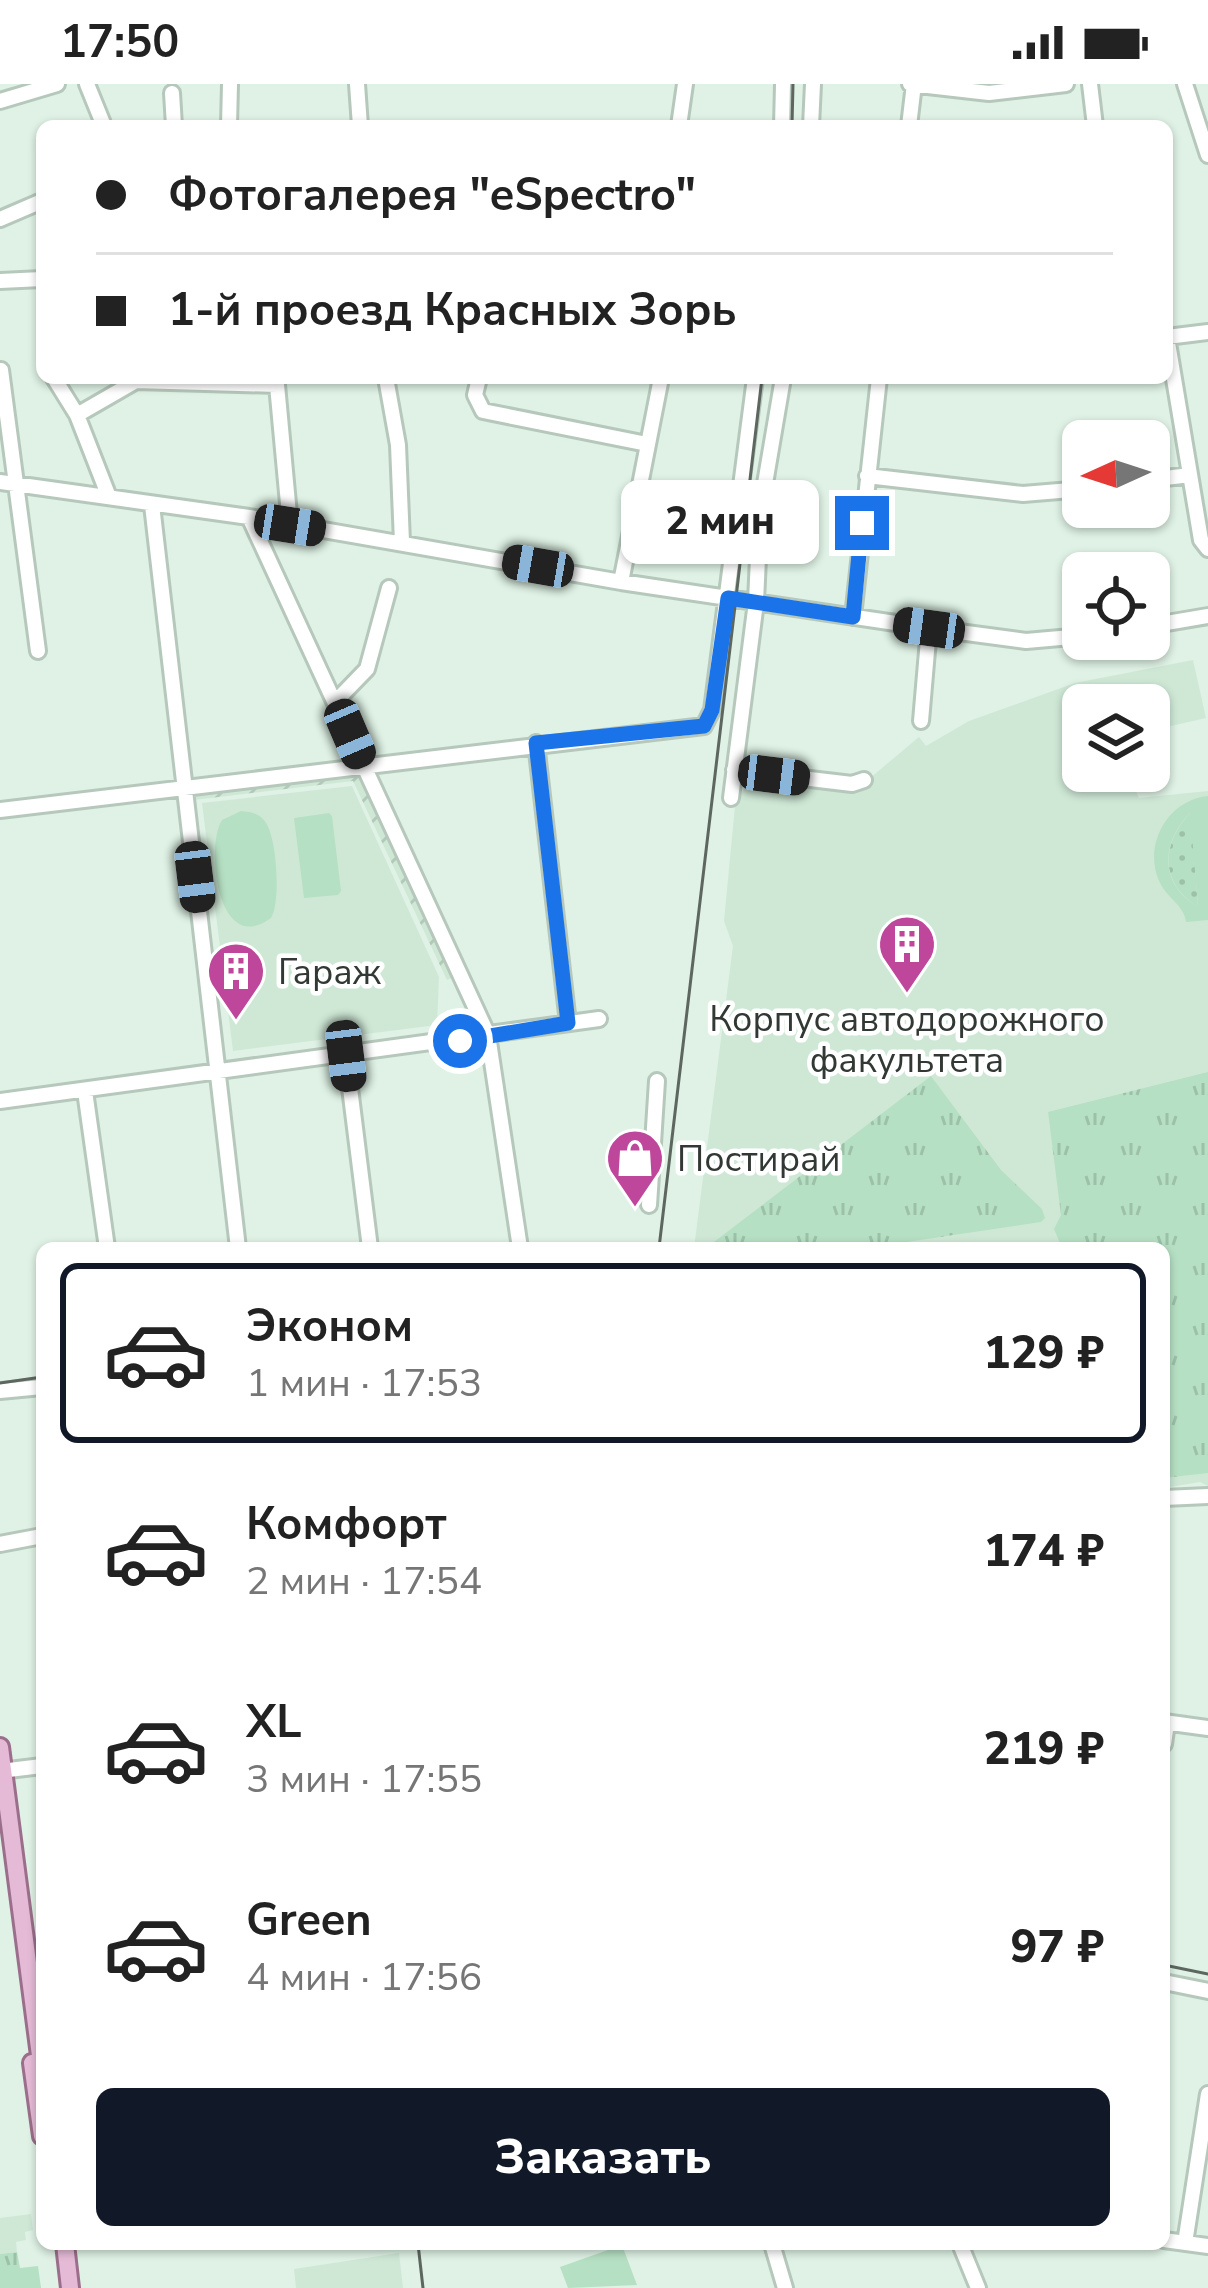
<!DOCTYPE html>
<html lang="ru">
<meta charset="utf-8">
<style>
body{margin:0;font-family:"Nunito Sans",sans-serif;background:#f6f6f6;color:#222;height:100vh;display:flex;flex-direction:column;font-size:45px;white-space:nowrap}
*{box-sizing:border-box;margin:0}
p{font-size:39px;color:#767676}
.icon{flex:none;width:66px;height:66px;fill:none;stroke:currentColor;stroke-width:2;stroke-linecap:round;stroke-linejoin:round}
.map{position:relative;flex:1;overflow:hidden}
.panel{position:absolute;left:36px;top:1158px;width:1134px;height:1008px;display:flex;flex-direction:column;background:#fff;border-radius:18px;box-shadow:0 3px 9px #0004}
.panel>*{flex:none}
.guide{position:absolute;left:36px;top:36px;width:1137px;height:264px;border-radius:18px;box-shadow:0 3px 9px #0004;display:grid;align-content:center;height:264px;padding:0 60px;background:#fff}
.needle{width:78px;rotate:267deg}
.buttons{position:absolute;left:1062px;top:336px;display:grid;gap:24px}
.buttons a{display:grid;place-items:center;width:108px;height:108px;border-radius:18px;background:#fff;box-shadow:0 3px 9px #0004;font-size:60px}
.end{position:absolute;width:54px;height:54px;margin:-27px;border:15px solid #1a73e8;background:#fff;box-shadow:0 0 0 6px #fff}
.from{border-radius:50%}
.bubble{position:absolute;height:84px;border-radius:18px;background:#fff;box-shadow:0 3px 9px #0004;font-size:39px;font-weight:800;line-height:84px;text-align:center}
.car{position:absolute;width:36px;height:72px;margin:-36px -18px;border-radius:15px;box-shadow:0 0 9px 3px #0007;background:linear-gradient(#222 24%,#8ab4d8 0 40%,#222 0 76%,#8ab4d8 0 86%,#222 0)}
.guide b{display:flex;align-items:center;gap:42px;height:114px;font-size:45px}
.guide b+b{border-top:3px solid #e0e0e0}
.guide i{width:30px;height:30px;background:#222}
ul{padding:21px 0 0;list-style:none}
li{display:flex;align-items:center;gap:36px;height:180px;margin:0 24px 18px;padding:0 36px;border:6px solid transparent;border-radius:18px}
li div{flex:1}
li b{display:block;font-size:45px}
li em{font-style:normal;font-weight:800}
li.current{border-color:#111827}
li>.icon{width:108px;height:108px;stroke-width:1.5}
.primary-button{display:flex;gap:24px;margin-top:auto;padding:24px 60px}
.primary-button a{flex:1;height:138px;border-radius:18px;background:#111827;color:#fff;font-size:48px;font-weight:800;line-height:138px;text-align:center}
.status{display:flex;justify-content:space-between;align-items:center;height:84px;padding:0 60px;background:#fff;direction:ltr}
.status svg{height:33px;fill:currentColor}
.map>svg:first-child{display:block}
.built{fill:#cfe8d6}
.industrial{fill:url(#industrial-furrows)}
.grass{fill:url(#grass-dots)}
.park{fill:url(#park-tufts)}
.pitch{fill:#b6e0c3;fill-rule:evenodd}
.lines{fill:none;stroke-linecap:round;stroke-linejoin:round}
.minor-casing{stroke:#b6c8bb;stroke-width:20}
.major-casing{stroke:#9b6f8b;stroke-width:22}
.minor{stroke:#fff;stroke-width:14}
.major{stroke:#e5bad6;stroke-width:16}
.tram{stroke:#5d6760;stroke-width:3}
.route{stroke:#1a73e8;stroke-width:15}
.labels{text-anchor:middle;stroke-width:9;stroke-linejoin:round;paint-order:stroke}
.poi-label{font-size:36px;fill:#323934;stroke:#fff;text-anchor:start}
</style>
<div class="status"><b>17:50</b><svg viewBox="0 0 49 12"><path d="M0 12V9h3v3zM5 12V6h3v6zM10 12V3h3v9zM15 12V0h3v12zM26 1h20v11H26zM47 4h2v5h-2z"/></svg></div>
<div class="map">
<svg width="1208" height="2204" viewBox="0 0 1208 2204">
<defs>
<pattern id="industrial-furrows" width="10" height="10" patternUnits="userSpaceOnUse" patternTransform="scale(3)"><rect width="10" height="10" fill="#cfe8d6"/><path d="M-1 1l2-2M0 10L10 0M9 11l2-2" fill="none" stroke="#b2c8b8"/></pattern>
<pattern id="grass-dots" width="8" height="8" patternUnits="userSpaceOnUse" patternTransform="scale(3)"><rect width="8" height="8" fill="#b6e0c3"/><path d="M2 2h.1M6 6h.1" fill="none" stroke="#9dc1a8" stroke-width="1.8" stroke-linecap="round"/></pattern>
<pattern id="park-tufts" width="24" height="20" patternUnits="userSpaceOnUse" patternTransform="scale(3)"><rect width="24" height="20" fill="#b6e0c3"/><path d="M3 7l-1-3M5 7V3M7 7l1-3M15 17l-1-3M17 17v-4M19 17l1-3" fill="none" stroke="#9dc1a8"/></pattern>
</defs>
<rect width="100%" height="100%" fill="#dff2e5"/>
<path class="built" d="M 1193,576 L 1206,634 L 1149,647 L 1149,621 L 1083,621 L 1083,687 L 1127,687 L 1139,714 L 1208,707 L 1208,1402 L 1200,1398 L 1164,1404 L 1164,1164 L 694,1164 L 733,862 L 724,837 L 735,722 L 749,694 L 857,705 L 919,653 L 926,662 L 969,637 L 1075,599 Z
M 352,702 L 439,893 L 437,941 L 233,967 L 202,719 Z
M 31,2130 L 33,2146 L 25,2148 L 26,2156 L 16,2158 L 17,2168 L 0,2170 L 0,2134 Z
M 399,2169 L 403,2204 L 296,2204 L 294,2185 Z"/>
<path class="industrial" d="M 359,688 L 457,892 L 447,896 L 353,697 L 194,716 L 193,707 Z"/>
<path class="grass" d="M 1191,728 L 1198,823 C 1159,799 1161,759 1191,728 Z"/>
<path class="park" d="M 1208,988 L 1208,1389 L 1164,1394 L 1164,1164 L 1062,1164 L 1054,1145 L 1061,1131 L 1048,1028 Z
M 931,992 L 1001,1086 L 1042,1125 L 1045,1134 L 1041,1138 L 866,1164 L 706,1164 Z
M 17,2168 L 20,2184 L 38,2182 L 41,2204 L 0,2204 L 0,2170 Z"/>
<path class="pitch" d="M 1208,712 L 1208,836 L 1186,838 C 1184,821 1168,815 1160,799 C 1142,762 1167,716 1208,712 ZM 1190,729 L 1198,821 L 1197,822 C 1159,800 1161,758 1190,729 Z
M 241,727 C 251,728 260,729 266,739 C 277,755 281,818 271,834 C 217,874 205,762 222,736 Z
M 329,729 L 332,732 L 341,807 L 338,811 L 304,814 L 294,734 Z
M 622,2161 L 637,2201 L 568,2204 L 560,2183 Z"/>
<g class="lines">
<defs>
<path id="minor" d="M 87,0 L 104,42
M 357,0 L 360,42
M 910,0 L 989,9 L 1066,0
M 1090,0 L 1095,42
M 1185,0 L 1208,71
M 172,9 L 174,42
M 0,17 L 57,0
M 229,42 L 230,0
M 679,42 L 685,0
M 782,42 L 783,0
M 811,42 L 813,0
M 909,42 L 914,0
M 0,135 L 42,117
M 0,197 L 42,195
M 1208,248 L 1167,253 L 1201,456 L 1208,465
M 1,286 L 38,567
M 54,294 L 77,331 L 109,413
M 386,294 L 398,361 L 402,458
M 479,294 L 475,311 L 483,327 L 647,360
M 77,331 L 136,297 L 277,301 L 290,441
M 867,392 L 1023,410 L 1083,405
M 1149,396 L 1190,391
M 0,398 L 249,433 L 621,498 L 929,544 L 1026,557 L 1083,552
M 152,421 L 238,1164
M 249,433 L 488,951 L 520,1164
M 621,498 L 661,294
M 853,533 L 879,294
M 1149,542 L 1208,532
M 336,617 L 367,585 L 389,504
M 921,637 L 929,544
M 536,659 L 568,939
M 734,686 L 852,700 L 864,696
M 731,714 L 756,518 L 760,429 L 783,294
M 0,726 L 704,642 L 712,626 L 755,294
M 346,972 L 370,1164
M 85,1007 L 107,1164
M 0,1017 L 599,935
M 649,1121 L 657,997
M 0,1307 L 42,1303
M 1164,1414 L 1208,1412
M 0,1460 L 42,1452
M 1164,1638 L 1208,1644
M 1164,1660 L 1167,1639
M 0,1687 L 42,1682
M 1164,1898 L 1208,1907
M 1164,2156 L 1208,2162
M 1185,2159 L 1208,2010
M 772,2160 L 785,2204
M 960,2160 L 978,2204"/>
<path id="major" d="M 0,1663 L 42,1987
M 32,1979 L 42,2052
M 65,2160 L 70,2204"/>
</defs>
<use href="#minor" class="minor-casing"/>
<use href="#major" class="major-casing"/>
<use href="#minor" class="minor"/>
<use href="#major" class="major"/>
<path class="tram" d="M 792,42 L 793,0
M 659,1164 L 762,294
M 0,1299 L 42,1293
M 1164,1881 L 1208,1890
M 418,2160 L 423,2204"/>
</g>
<g class="lines">
<path class="route" d="M 460,957 L 568,939 L 536,659 L 704,642 L 712,626 L 728,514 L 853,533 L 862,439"/>
</g>
<defs>
<symbol id="building-pin" viewBox="-11 -11 22 30"><path d="M0 17L-7.5 6A9.5 9.5 0 1 1 7.5 6Z" fill="#bf479b" stroke="#fff"/><path d="M-4-6H4V6H1V3H-1V6H-4ZM-2.5-4.3h1.7v1.8h-1.7ZM.8-4.3h1.7v1.8H.8ZM-2.5-1h1.7V.8h-1.7ZM.8-1h1.7V.8H.8Z" fill="#fff"/></symbol>
<symbol id="shop-pin" viewBox="-11 -11 22 30"><path d="M0 17L-7.5 6A9.5 9.5 0 1 1 7.5 6Z" fill="#bf479b" stroke="#fff"/><path d="M-5-2.5h2.3a2.7 3.5 0 0 1 5.4 0H5L5.5 6h-11ZM-1.5-2.5h3a1.5 2.3 0 0 0-3 0Z" fill="#fff"/></symbol>
</defs>
<g fill-rule="evenodd">
<use href="#building-pin" x="874" y="827" width="66" height="90"/>
<use href="#building-pin" x="203" y="854" width="66" height="90"/>
<use href="#shop-pin" x="602" y="1041" width="66" height="90"/>
</g>
<g class="labels">
<g class="poi-label">
<text x="278" y="900">Гараж</text>
<text x="907" y="947" text-anchor="middle">Корпус автодорожного<tspan x="907" dy="41">факультета</tspan></text>
<text x="677" y="1087">Постирай</text>
</g>
</g>
</svg>
<div class="buttons">
<a><svg class="needle" viewBox="-14 -14 28 28"><path d="M0-13l5 13h-10z" fill="#e53935"/><path d="M0 13l5-13h-10z" fill="#767676"/></svg></a>
<a><svg class="icon" aria-label="locate" viewBox="0 0 24 24"><circle cx="12" cy="12" r="6"/><path d="M12 2v4M12 18v4M2 12h4M18 12h4"/></svg></a>
<a><svg class="icon" aria-label="layers" viewBox="0 0 24 24"><path d="M12 4l9 5-9 5-9-5zM3 14l9 5 9-5"/></svg></a>
</div>
<i class="end from" style="left:460px;top:957px"></i>
<i class="end" style="left:862px;top:439px"></i>
<div class="bubble" style="left:621px;top:396px;width:198px">2 мин</div>
<i class="car" style="left:290px;top:441px;rotate:99deg"></i>
<i class="car" style="left:538px;top:482px;rotate:280deg"></i>
<i class="car" style="left:929px;top:544px;rotate:278deg"></i>
<i class="car" style="left:350px;top:650px;rotate:157deg"></i>
<i class="car" style="left:774px;top:691px;rotate:97deg"></i>
<i class="car" style="left:195px;top:793px;rotate:173deg"></i>
<i class="car" style="left:346px;top:972px;rotate:173deg"></i>
<div class="guide">
<b><i class="from"></i>Фотогалерея &quot;eSpectro&quot;</b>
<b><i></i>1-й проезд Красных Зорь</b>
</div>
<section class="panel">
<ul>
<li class="current"><svg class="icon" aria-label="car" viewBox="0 0 24 24"><path d="M5 17H2v-5l4-1 3-4h7l3 4 3 1v5h-3M9 17h6M6 11h13"/><circle cx="7" cy="17" r="2"/><circle cx="17" cy="17" r="2"/></svg><div><b>Эконом</b><p>1 мин · 17:53</p></div><em>129 ₽</em></li>
<li><svg class="icon" aria-label="car" viewBox="0 0 24 24"><path d="M5 17H2v-5l4-1 3-4h7l3 4 3 1v5h-3M9 17h6M6 11h13"/><circle cx="7" cy="17" r="2"/><circle cx="17" cy="17" r="2"/></svg><div><b>Комфорт</b><p>2 мин · 17:54</p></div><em>174 ₽</em></li>
<li><svg class="icon" aria-label="car" viewBox="0 0 24 24"><path d="M5 17H2v-5l4-1 3-4h7l3 4 3 1v5h-3M9 17h6M6 11h13"/><circle cx="7" cy="17" r="2"/><circle cx="17" cy="17" r="2"/></svg><div><b>XL</b><p>3 мин · 17:55</p></div><em>219 ₽</em></li>
<li><svg class="icon" aria-label="car" viewBox="0 0 24 24"><path d="M5 17H2v-5l4-1 3-4h7l3 4 3 1v5h-3M9 17h6M6 11h13"/><circle cx="7" cy="17" r="2"/><circle cx="17" cy="17" r="2"/></svg><div><b>Green</b><p>4 мин · 17:56</p></div><em>97 ₽</em></li>
</ul>
<div class="primary-button"><a>Заказать</a></div>
</section>
</div>
